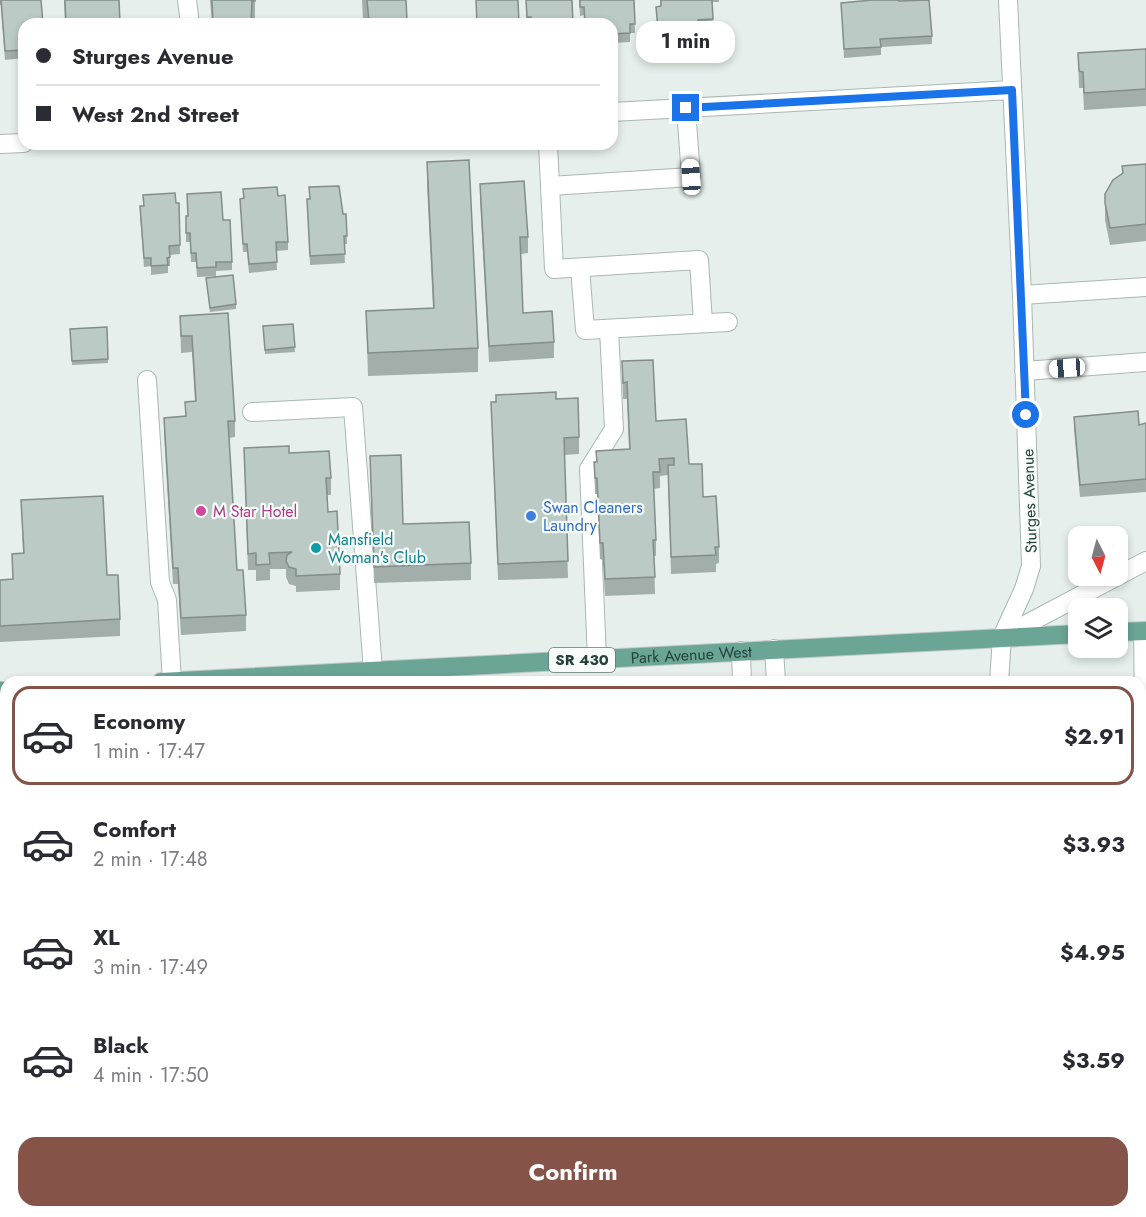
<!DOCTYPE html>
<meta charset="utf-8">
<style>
body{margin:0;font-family:Jost,sans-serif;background:#f2f2f3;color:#2b2b33;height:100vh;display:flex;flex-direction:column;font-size:22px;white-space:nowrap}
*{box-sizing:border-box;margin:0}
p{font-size:20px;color:#7c7c81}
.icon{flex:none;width:33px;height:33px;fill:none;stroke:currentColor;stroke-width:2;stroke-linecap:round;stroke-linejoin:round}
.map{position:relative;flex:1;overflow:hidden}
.sheet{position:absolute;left:0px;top:676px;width:1146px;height:542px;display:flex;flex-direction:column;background:#fff;border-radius:18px 18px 0 0;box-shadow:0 3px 9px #0003}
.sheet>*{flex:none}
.hud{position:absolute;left:18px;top:18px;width:600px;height:132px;border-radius:18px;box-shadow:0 3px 9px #0003;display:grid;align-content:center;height:132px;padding:0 18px;background:#fff}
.needle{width:39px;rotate:174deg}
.fabs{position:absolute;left:1068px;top:526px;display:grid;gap:12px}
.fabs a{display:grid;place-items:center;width:60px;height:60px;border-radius:12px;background:#fff;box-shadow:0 3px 9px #0003;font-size:30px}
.end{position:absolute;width:27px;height:27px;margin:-14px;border:8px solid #1a73e8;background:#fff;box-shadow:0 0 0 3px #fff}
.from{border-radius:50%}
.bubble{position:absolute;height:42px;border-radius:18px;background:#fff;box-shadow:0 3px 9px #0003;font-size:20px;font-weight:700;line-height:42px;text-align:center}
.car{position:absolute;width:18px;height:36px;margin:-18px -9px;border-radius:8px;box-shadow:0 0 4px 2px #0007;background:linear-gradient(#fff 24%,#345 0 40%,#fff 0 76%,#345 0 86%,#fff 0)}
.hud b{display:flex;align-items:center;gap:21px;height:57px;font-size:22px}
.hud b+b{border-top:2px solid #e1e1e2}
.hud i{width:15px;height:15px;background:#2b2b33}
ul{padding:10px 0 0;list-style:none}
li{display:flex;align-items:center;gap:18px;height:99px;margin:0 12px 9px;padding:0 6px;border:3px solid transparent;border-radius:18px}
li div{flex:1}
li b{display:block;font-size:22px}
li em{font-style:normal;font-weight:700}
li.on{border-color:#855347}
li>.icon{width:54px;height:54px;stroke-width:1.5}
.primary-button{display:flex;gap:12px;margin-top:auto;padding:12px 18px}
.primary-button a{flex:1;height:69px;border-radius:18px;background:#855347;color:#fff;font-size:24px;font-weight:700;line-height:69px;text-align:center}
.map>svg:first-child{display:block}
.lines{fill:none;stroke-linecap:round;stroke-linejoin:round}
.minor-casing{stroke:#a8b8b2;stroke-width:20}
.major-casing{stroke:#c2cac8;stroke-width:20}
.minor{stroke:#fff;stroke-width:18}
.major{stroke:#6aa596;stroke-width:18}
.wall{fill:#a1aea9}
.building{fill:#bbcac4;stroke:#838d89;stroke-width:1.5}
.route{stroke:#1a73e8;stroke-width:8}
.hotel-dot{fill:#d1479c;stroke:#f7fbf9;stroke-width:2}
.shop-dot{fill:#3f7fe0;stroke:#f7fbf9;stroke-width:2}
.culture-dot{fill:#0f9aa8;stroke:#f7fbf9;stroke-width:2}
.labels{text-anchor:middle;stroke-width:4.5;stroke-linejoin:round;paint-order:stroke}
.shield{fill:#f7fbf9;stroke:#637a73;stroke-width:1.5}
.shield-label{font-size:15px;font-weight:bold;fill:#24423a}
.street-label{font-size:16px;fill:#24423a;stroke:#f7fbf9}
.shop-label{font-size:16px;fill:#366cbe;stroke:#f7fbf9;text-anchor:start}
.hotel-label{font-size:16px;fill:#b23c85;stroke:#f7fbf9;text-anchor:start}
.culture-label{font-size:16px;fill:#0d838f;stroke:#f7fbf9;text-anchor:start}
</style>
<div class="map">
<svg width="1146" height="1217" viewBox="0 0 1146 1217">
<rect width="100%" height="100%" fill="#e6efeb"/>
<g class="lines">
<defs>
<path id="minor" d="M 187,0 L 190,24
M 612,112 L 1012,90
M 0,144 L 24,143
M 548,144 L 554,269 L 699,260 L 703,323
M 550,186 L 691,177 L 686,108
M 580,268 L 585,330 L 728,322
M 1022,295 L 1146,287
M 1024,371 L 1146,362
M 147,380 L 160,582 L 167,600 L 172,682
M 252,412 L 353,407 L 373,671
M 1002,637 L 1146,561
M 774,649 L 776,682
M 741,651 L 742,682
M 597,659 L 589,469 L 614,429 L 609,329
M 999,682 L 1002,637 L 1024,589 L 1031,566 L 1022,295 L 1008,0
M 1140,710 L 1144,710 L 1143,631
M 1140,1165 L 1146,1164
M 123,1212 L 123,1217
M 539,1212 L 539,1217
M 1031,1212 L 1031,1217
M 187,1217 L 279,1212"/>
<g id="major">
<path d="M 1118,632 L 1146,631"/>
<path id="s1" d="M 161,682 L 1078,634"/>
<path d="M 0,691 L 6,691"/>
</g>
</defs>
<use href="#minor" class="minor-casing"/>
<use href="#major" class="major-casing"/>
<use href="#minor" class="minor"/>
<use href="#major" class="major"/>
</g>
<path class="wall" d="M 0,0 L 41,0 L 24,24 L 24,58 L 5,60 L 1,5 L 0,5 Z
M 64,0 L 119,0 L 120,24 L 65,24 Z
M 210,0 L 255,0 L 255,24 L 212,24 Z
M 362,0 L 406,0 L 407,24 L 367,24 L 366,19 L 363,19 Z
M 526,0 L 573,24 L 527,24 Z
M 579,0 L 634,0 L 635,33 L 630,33 L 630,42 L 612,43 L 612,24 L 584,15 L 580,16 Z
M 660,0 L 719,0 L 719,2 L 712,2 L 713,28 L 699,29 L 699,35 L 658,38 L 656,7 L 661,6 Z
M 841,3 L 932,36 L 932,44 L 881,47 L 881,55 L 844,58 Z
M 1146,49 L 1146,106 L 1084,110 L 1083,88 L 1079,88 L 1078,53 Z
M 427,162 L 478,348 L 478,372 L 368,376 L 366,311 L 433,308 L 427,185 Z
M 1146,164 L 1146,241 L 1110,245 L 1105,220 L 1105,194 L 1122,174 L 1122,166 Z
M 480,184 L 528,237 L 528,253 L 521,254 L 523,313 L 554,342 L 554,358 L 489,362 L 480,200 Z
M 243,189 L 278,196 L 288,242 L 288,250 L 276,251 L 277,270 L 249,273 L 247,252 L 243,252 L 240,199 L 243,198 Z
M 143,195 L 176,203 L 179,203 L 180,254 L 170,255 L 170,266 L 168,266 L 168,273 L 151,275 L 151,266 L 144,267 L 140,215 L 140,206 L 143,206 Z
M 307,199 L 343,214 L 346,214 L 347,244 L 344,244 L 345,263 L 310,265 Z
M 186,216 L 223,220 L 232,262 L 232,270 L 216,271 L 216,276 L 197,277 L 196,262 L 191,262 L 190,242 L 186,242 Z
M 206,278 L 236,304 L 236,309 L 210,312 Z
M 228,313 L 235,421 L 235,437 L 229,438 L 237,570 L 246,615 L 246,631 L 181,635 L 178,584 L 173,584 L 164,434 L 164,418 L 185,416 L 185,402 L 195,401 L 192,352 L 181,353 L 180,316 Z
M 293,324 L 295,352 L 265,354 L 263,326 Z
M 107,327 L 108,363 L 72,365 L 70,329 Z
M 622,361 L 656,421 L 689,464 L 703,497 L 719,547 L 719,563 L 716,564 L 716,572 L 671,574 L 668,475 L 660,476 L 660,488 L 653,489 L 656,540 L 656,556 L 654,556 L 655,594 L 605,596 L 603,560 L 600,559 L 597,494 L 595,494 L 594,462 L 596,462 L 596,451 L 629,449 L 627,399 L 623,399 Z
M 556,399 L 579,437 L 579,454 L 564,455 L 568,578 L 498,580 L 491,402 Z
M 1074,417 L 1139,425 L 1146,423 L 1146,492 L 1080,497 L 1074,429 Z
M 244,448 L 289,453 L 331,478 L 331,495 L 327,495 L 328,512 L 340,574 L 340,590 L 296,592 L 296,586 L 289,584 L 286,577 L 286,569 L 270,569 L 270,580 L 256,581 L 256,570 L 248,570 Z
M 370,456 L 403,524 L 471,563 L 471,580 L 374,583 Z
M 21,500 L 107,575 L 120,619 L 120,636 L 0,642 L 0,580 L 13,579 L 12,554 L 23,553 Z
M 6,727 L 6,984 L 0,985 L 0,728 Z
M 1140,732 L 1146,732 L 1146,822 L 1140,822 Z
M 1140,1008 L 1146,1008 L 1146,1118 L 1140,1119 Z"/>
<path class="building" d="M 1,0 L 41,0 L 43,24 L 24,24 L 24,50 L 5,51 Z
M 65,0 L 119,0 L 120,23 L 66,24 Z
M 212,0 L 255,0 L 255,1 L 252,1 L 251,24 L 213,24 Z
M 367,0 L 406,0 L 407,20 L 369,22 Z
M 476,0 L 518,0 L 519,24 L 477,24 Z
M 526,0 L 572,0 L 573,24 L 532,24 L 531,17 L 527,17 Z
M 580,0 L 634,0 L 635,24 L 630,24 L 630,33 L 612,34 L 612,24 L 585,24 L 584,7 L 580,7 Z
M 661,0 L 712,0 L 713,19 L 698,20 L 699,26 L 658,29 L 656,7 L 661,6 Z
M 872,0 L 899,0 L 899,1 L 929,0 L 932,36 L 880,39 L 881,47 L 844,49 L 841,3 Z
M 1146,49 L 1146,89 L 1084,93 L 1083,72 L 1079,71 L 1078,53 Z
M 469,160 L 478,348 L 368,353 L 366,311 L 434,308 L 427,162 Z
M 1146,164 L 1146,224 L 1110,228 L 1105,203 L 1105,194 L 1113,180 L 1123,173 L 1122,166 Z
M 524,181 L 528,237 L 520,237 L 523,313 L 552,311 L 554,342 L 489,346 L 480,184 Z
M 339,186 L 343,214 L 346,214 L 347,236 L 344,236 L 345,254 L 310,256 L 307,199 L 310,199 L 309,187 Z
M 277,187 L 278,196 L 285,195 L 288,242 L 276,242 L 277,262 L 249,264 L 247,244 L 243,244 L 240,199 L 244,198 L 243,189 Z
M 221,192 L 223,220 L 230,220 L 232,262 L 216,262 L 216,267 L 197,268 L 196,253 L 191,253 L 190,233 L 186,233 L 186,216 L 188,216 L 187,194 Z
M 175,193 L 176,203 L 179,203 L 180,245 L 169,246 L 170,257 L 167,258 L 168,265 L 151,266 L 151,258 L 144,258 L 140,206 L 144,206 L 143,195 Z
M 233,275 L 236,304 L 210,308 L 206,278 Z
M 228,313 L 235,421 L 228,421 L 237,570 L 243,570 L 246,615 L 181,618 L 178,568 L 173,568 L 164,418 L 186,416 L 185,402 L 196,401 L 192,336 L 181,336 L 180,316 Z
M 293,324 L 295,347 L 265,350 L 263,326 Z
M 107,327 L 108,359 L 72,361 L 70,329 Z
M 653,360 L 656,421 L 686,419 L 689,464 L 702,464 L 703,497 L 716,496 L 719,547 L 715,547 L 716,555 L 671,557 L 668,465 L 674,465 L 674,458 L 659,459 L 660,472 L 653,472 L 656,540 L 653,540 L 655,577 L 605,579 L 603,543 L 600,543 L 597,478 L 595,478 L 594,462 L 597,462 L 596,451 L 630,449 L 627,382 L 623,383 L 622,361 Z
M 556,392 L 556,399 L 578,398 L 579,437 L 564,438 L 568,561 L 498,564 L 491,402 L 496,402 L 496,395 Z
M 1138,411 L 1139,425 L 1146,423 L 1146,479 L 1080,485 L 1074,417 Z
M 289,446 L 289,453 L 329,451 L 331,478 L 326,478 L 328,512 L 337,511 L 340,574 L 296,576 L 296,569 L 289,567 L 286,561 L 287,555 L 292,552 L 269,553 L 270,564 L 256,565 L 256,553 L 248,554 L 244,448 Z
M 401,455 L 403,524 L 469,522 L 471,563 L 374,567 L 370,456 Z
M 103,496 L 107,575 L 118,575 L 120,619 L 0,626 L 0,580 L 13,579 L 12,554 L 24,553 L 21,500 Z
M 6,727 L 6,972 L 0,972 L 0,728 Z
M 1140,732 L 1146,732 L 1146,809 L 1140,810 Z
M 1140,1008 L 1146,1008 L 1146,1102 L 1140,1102 Z
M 917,1212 L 957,1212 L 957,1217 L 880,1217 L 880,1214 Z
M 1065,1212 L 1119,1212 L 1120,1217 L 1066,1217 Z"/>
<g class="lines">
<path class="route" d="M 686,108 L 1012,90 L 1026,415"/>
</g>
<circle class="hotel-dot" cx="201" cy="511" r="6"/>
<circle class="shop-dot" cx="531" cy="516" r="6"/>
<circle class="culture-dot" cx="316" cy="548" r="6"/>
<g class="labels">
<rect class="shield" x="549" y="648" width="66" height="24" rx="4.5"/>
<g class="shield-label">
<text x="582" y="665">SR 430</text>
</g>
<g class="street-label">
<text transform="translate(1029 501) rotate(-92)" y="6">Sturges Avenue</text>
<text dy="6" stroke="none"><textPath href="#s1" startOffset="531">Park Avenue West</textPath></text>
</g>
<g class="shop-label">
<text x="543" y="513">Swan Cleaners<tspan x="543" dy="18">Laundry</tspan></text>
</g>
<g class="hotel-label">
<text x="213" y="517">M Star Hotel</text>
</g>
<g class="culture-label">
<text x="328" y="545">Mansfield<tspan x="328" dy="18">Woman's Club</tspan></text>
</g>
</g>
</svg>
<div class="fabs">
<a><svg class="needle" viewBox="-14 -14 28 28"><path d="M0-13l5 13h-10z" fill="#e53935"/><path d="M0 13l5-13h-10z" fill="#7c7c81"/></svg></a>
<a><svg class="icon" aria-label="layers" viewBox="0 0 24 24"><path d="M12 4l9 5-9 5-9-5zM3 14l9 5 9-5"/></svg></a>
</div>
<i class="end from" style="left:1026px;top:415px"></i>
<i class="end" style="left:686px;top:108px"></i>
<div class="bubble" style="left:636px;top:21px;width:99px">1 min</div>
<i class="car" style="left:691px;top:177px;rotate:356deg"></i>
<i class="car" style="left:1067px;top:368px;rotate:266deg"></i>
<div class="hud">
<b><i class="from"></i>Sturges Avenue</b>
<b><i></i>West 2nd Street</b>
</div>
<section class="sheet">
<ul>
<li class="on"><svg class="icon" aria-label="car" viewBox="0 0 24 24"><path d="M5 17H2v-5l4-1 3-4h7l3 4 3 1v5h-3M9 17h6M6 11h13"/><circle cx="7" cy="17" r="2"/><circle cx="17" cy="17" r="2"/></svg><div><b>Economy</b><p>1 min · 17:47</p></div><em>$2.91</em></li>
<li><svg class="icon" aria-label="car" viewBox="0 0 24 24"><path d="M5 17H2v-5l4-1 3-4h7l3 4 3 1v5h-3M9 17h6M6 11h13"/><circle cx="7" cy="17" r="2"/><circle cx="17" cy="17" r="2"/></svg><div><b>Comfort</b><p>2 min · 17:48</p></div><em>$3.93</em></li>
<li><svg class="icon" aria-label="car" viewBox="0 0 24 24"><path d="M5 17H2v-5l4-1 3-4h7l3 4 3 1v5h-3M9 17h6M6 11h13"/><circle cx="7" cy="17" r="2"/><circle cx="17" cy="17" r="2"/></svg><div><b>XL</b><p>3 min · 17:49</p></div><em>$4.95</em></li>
<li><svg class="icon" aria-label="car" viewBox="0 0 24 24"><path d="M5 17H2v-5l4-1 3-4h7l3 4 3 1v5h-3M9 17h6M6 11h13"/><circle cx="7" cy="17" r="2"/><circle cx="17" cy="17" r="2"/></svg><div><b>Black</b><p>4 min · 17:50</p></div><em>$3.59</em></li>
</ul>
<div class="primary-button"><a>Confirm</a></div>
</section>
</div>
